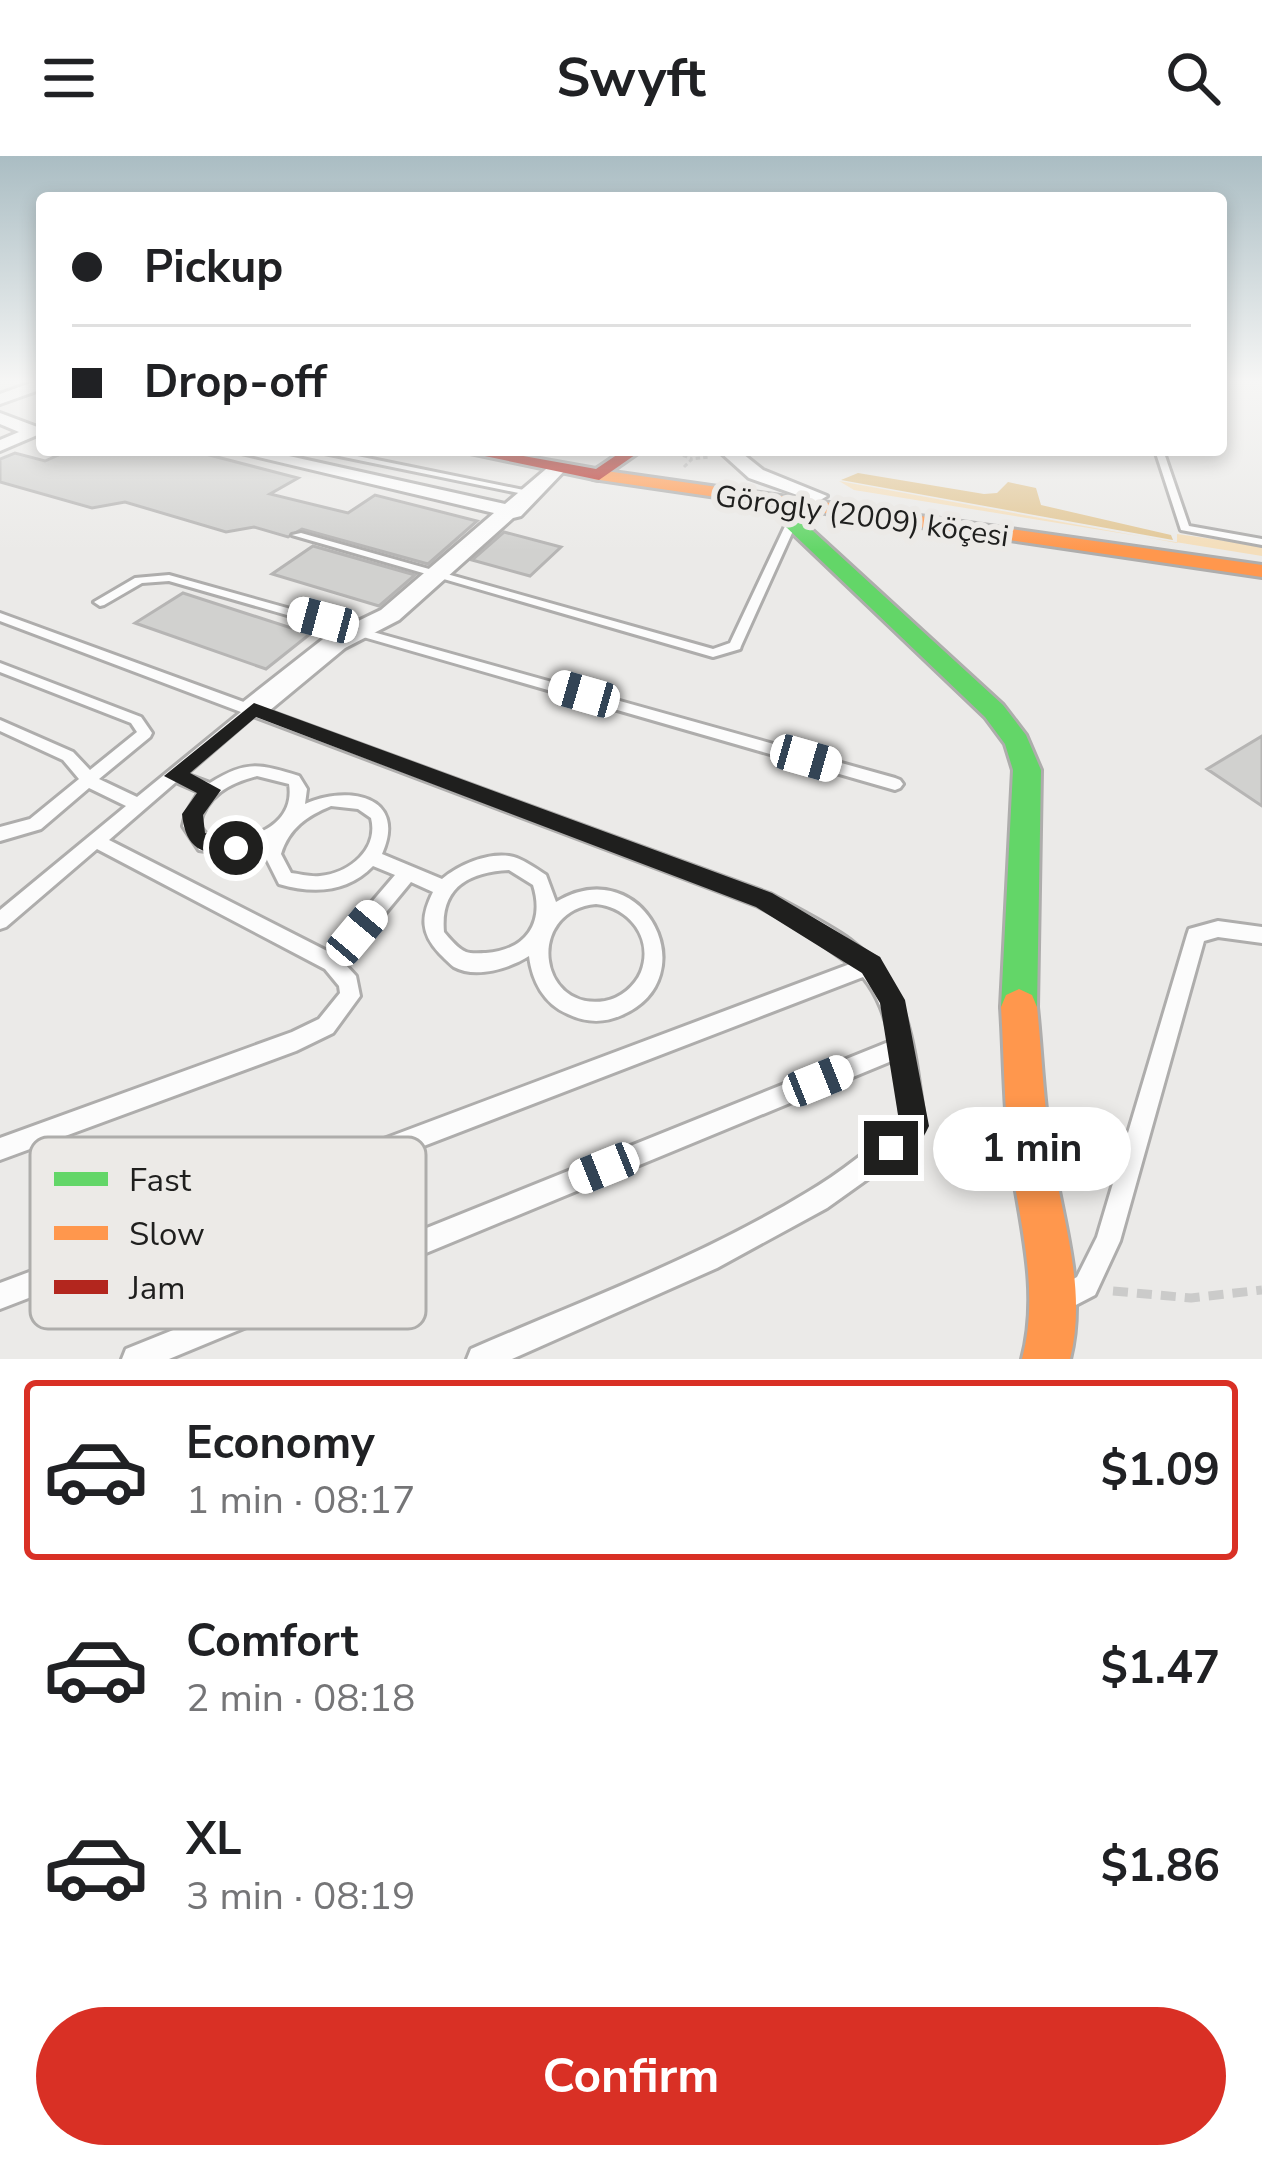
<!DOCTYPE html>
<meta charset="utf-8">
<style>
body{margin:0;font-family:"Nunito Sans",sans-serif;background:#f2f2f2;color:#202124;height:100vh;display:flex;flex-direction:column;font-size:45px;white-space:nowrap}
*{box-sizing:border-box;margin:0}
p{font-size:39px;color:#757577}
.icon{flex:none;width:66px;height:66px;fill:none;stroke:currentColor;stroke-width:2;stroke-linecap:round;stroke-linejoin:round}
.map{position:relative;height:1203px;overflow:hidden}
.details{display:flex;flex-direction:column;background:#fff;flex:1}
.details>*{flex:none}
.guide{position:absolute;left:36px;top:36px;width:1191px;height:264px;border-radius:12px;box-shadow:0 6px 18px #0003;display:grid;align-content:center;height:264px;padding:0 36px;background:#fff}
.end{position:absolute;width:54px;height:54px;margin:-27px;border:15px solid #1f1f1e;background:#fff;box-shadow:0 0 0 6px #fff}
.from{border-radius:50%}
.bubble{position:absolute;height:84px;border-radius:42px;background:#fff;box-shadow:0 6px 18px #0003;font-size:39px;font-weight:700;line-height:84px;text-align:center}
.car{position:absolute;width:36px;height:72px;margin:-36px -18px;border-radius:15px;box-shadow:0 0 9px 3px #0007;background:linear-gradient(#fff 24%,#345 0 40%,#fff 0 76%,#345 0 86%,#fff 0)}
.guide b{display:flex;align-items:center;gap:42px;height:114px;font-size:45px}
.guide b+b{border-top:3px solid #e0e0e0}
.guide i{width:30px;height:30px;background:#202124}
ul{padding:21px 0 0;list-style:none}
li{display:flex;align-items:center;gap:36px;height:180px;margin:0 24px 18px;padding:0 12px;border:6px solid transparent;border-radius:12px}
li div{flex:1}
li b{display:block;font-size:45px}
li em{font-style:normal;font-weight:700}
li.current{border-color:#d93025}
li>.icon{width:108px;height:108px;stroke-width:1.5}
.primary-button{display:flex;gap:24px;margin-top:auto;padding:24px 36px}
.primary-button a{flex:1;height:138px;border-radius:72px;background:#d93025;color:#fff;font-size:48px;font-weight:700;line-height:138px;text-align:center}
header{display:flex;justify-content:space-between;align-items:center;height:156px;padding:0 36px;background:#fff;font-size:54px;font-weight:700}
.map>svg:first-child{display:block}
.green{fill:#f4debb}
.forest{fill:#e2c796}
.building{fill:#d1d1cf;stroke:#b6b5b4;stroke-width:3}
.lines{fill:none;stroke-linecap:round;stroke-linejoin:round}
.lane-casing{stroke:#aeadac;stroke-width:6}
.street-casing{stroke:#aeadac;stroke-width:6}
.fast-casing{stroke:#aeadac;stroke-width:6}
.slow-casing{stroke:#aeadac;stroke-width:6}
.jam-casing{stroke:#aeadac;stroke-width:6}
.path-far1{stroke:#cbcbca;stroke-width:3;stroke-dasharray:4.5 3;stroke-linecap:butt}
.path{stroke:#cbcbca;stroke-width:9;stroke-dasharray:15 9;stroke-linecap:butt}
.lane{fill:#fcfcfc;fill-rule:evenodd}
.street{fill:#fcfcfc;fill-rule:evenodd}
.fast{fill:#63d668;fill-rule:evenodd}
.slow{fill:#ff974d;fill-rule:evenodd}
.jam{fill:#b3261e;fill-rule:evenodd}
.route{fill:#1f1f1e}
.labels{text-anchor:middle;stroke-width:12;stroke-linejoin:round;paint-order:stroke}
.far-street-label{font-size:30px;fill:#1f1f1e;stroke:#eceae7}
.key{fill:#eceae7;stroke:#aeadab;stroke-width:3}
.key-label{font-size:33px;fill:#1f1f1e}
</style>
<header><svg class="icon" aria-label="menu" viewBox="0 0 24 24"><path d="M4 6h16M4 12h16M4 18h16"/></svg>Swyft<svg class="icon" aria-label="search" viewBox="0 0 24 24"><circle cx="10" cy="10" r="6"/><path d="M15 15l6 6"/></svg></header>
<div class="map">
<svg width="1262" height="1203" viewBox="0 0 1262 1203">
<rect width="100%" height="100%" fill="#ebeae8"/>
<path class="green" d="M 839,325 L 1177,387 L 1177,378 L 1262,390 L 1262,400 L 854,334 Z"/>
<path class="forest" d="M 858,317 L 984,338 L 997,337 L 1008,326 L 1036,332 L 1041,349 L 1171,379 L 1173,384 L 841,324 Z"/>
<path class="building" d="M 70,294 L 190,294 L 298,322 L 270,338 L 348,357 L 375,339 L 477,365 L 428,408 L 302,373 L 288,381 L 254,371 L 226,376 L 125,346 L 92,352 L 0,326 L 0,303 L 15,297 L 45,305 Z
M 504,376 L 561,391 L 530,420 L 472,404 Z
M 313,390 L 415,419 L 379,450 L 272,418 Z
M 183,437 L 310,478 L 266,513 L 135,467 Z
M 1262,580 L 1262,650 L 1207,613 Z"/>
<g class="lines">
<defs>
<path id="lane" d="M 310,294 L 328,294 L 538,337 L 533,340 Z
M 1155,294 L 1163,294 L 1189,370 L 1262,383 L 1262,389 L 1181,374 Z
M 792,363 L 797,366 L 741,490 L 740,493 L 713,501 L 292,379 L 301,377 L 713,493 L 730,487 L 787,366 Z
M 169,419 L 895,622 L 900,624 L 903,628 L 900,632 L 895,634 L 169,425 L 142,427 L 104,449 L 100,450 L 94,446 L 135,422 Z
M 0,457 L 770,738 C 796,752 822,765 846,781 C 857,789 865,798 878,803 C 881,820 897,836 903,854 C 916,891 919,931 925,970 L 922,978 L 876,1017 L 827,1052 L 717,1112 L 512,1203 L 467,1203 L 471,1193 C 584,1144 701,1101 806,1037 C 841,1017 872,991 902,965 L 894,904 L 169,1203 L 122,1203 L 126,1193 L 891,885 C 885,860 879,841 863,821 L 0,1153 L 0,1127 L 850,808 L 801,773 L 758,750 L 253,560 L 186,618 L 210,627 C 247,604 259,608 299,620 L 307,633 L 305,648 C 347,629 408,639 382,698 L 442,723 C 459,709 486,697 509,700 C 522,702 535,712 546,719 L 556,746 C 643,693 708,822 622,859 C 604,867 587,867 568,858 C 544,848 532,825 529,800 C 510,812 476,823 454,811 C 451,809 442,800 440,798 C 420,777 421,760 433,736 L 411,726 L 344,807 L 356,820 L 360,840 L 333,877 L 296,895 L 0,1004 L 0,982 L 292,876 L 319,863 L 340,837 L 339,830 L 325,813 L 97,693 L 6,771 L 0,773 L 0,754 L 126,650 L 89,632 L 41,673 L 0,685 L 0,671 L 30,663 L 79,623 L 63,604 L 0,575 L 0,564 L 73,596 L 90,614 L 137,576 L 131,567 L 0,516 L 0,507 L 141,561 L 152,577 L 150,581 L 99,623 L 137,641 L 241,556 L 0,465 ZM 257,620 L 289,628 C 296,671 246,688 210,683 L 199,669 C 206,639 230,627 257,620 ZM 176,626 L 199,636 L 186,658 L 183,670 L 199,694 L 230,699 L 267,689 L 264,698 L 279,728 C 313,738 347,737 373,710 L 395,719 L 329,796 L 109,684 ZM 331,650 L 358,653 L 371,662 C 379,693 350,717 320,720 C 310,721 300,718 291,717 L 281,698 C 289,672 307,660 331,650 ZM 509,714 L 533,729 C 545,767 526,794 486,797 C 481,797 471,798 466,796 C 458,793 450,783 444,776 C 440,732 468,716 509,714 ZM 596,748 C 629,751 654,782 641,816 C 635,830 621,842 605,845 C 538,856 525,755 596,748 Z
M 1218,765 L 1262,771 L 1262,787 L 1218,781 L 1204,785 L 1120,1085 L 1095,1139 L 1070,1152 L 1061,1148 L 1057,1139 L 1061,1130 L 1077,1121 L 1097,1081 L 1187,779 L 1189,773 Z"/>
<path id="street" d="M 33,226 L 42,226 L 42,233 L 0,248 L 0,238 Z
M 0,257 L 40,272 L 42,277 L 0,295 L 0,284 L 19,276 L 0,268 Z
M 229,294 L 262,294 L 505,348 L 552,308 L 567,312 L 521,360 L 513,362 L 399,464 L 345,492 L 263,560 L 243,560 L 239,553 L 243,546 L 327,480 L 381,454 L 494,357 Z
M 718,294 L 738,294 L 763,314 L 827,340 L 817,346 L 749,322 Z"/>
<path id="fast" d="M 787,345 L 793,346 L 801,364 L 1003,549 L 1026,579 L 1041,614 L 1037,851 L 1032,863 L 1019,869 L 1006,863 L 1001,851 L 1013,614 L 1005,588 L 985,561 L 785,370 L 778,350 Z"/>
<path id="slow" d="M 599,314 L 1262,409 L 1262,421 L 593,323 L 593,315 Z
M 1019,833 L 1032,839 L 1037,851 C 1042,898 1043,944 1051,991 C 1061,1061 1088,1132 1070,1203 L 1022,1203 C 1041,1133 1018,1061 1009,991 C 1004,944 1004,898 1001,851 L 1006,839 Z"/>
<path id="jam" d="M 456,294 L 490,294 L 596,313 L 624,294 L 642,294 L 599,324 Z"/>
</defs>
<use href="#lane" class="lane-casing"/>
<use href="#street" class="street-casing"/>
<use href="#fast" class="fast-casing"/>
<use href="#slow" class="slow-casing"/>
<use href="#jam" class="jam-casing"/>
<path class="path-far1" d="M 669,294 L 692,303
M 684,311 L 692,303 L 709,301"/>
<path class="path" d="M 1113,1135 L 1191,1142 L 1262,1134"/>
<use href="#lane" class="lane"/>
<use href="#street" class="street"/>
<use href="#fast" class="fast"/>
<use href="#slow" class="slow"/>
<use href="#jam" class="jam"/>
</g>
<linearGradient id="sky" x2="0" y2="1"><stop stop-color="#aabdc3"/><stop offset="0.57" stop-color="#f6f6f5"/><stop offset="1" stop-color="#f6f6f5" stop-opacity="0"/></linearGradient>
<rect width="1262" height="395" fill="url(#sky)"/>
<path class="route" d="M 254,547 L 772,737 L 880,801 L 905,844 L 929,970 C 922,986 907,1001 891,1007 L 881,1003 L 876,992 L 899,965 L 880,847 L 862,817 L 756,751 L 256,561 L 190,617 L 221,634 L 203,659 L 205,677 L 244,686 L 247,692 L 236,701 C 202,697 186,695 182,658 L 197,637 L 164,620 Z"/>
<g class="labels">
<g class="far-street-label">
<text transform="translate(862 360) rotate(8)" y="10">Görogly (2009) köçesi</text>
</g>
</g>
<rect x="30" y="981" width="396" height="192" rx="18" class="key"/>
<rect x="54" y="1016" width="54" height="14" fill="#63d668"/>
<rect x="54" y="1070" width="54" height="14" fill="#ff974d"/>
<rect x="54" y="1124" width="54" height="14" fill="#b3261e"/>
<g class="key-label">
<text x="129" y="1035">Fast</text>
<text x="129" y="1089">Slow</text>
<text x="129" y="1143">Jam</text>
</g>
</svg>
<i class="end from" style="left:236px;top:692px"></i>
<i class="end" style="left:891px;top:992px"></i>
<div class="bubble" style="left:933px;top:951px;width:198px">1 min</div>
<i class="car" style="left:323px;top:464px;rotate:285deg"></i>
<i class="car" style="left:584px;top:538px;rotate:286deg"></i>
<i class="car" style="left:806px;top:602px;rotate:106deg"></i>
<i class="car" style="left:357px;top:777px;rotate:40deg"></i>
<i class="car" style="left:818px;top:925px;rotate:68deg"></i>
<i class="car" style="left:604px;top:1012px;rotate:248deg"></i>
<div class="guide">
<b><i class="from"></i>Pickup</b>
<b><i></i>Drop-off</b>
</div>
</div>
<section class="details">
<ul>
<li class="current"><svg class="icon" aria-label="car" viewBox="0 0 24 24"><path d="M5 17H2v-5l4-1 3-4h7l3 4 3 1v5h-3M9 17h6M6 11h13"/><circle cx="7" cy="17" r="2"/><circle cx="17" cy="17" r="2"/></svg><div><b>Economy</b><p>1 min · 08:17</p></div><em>$1.09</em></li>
<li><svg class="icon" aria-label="car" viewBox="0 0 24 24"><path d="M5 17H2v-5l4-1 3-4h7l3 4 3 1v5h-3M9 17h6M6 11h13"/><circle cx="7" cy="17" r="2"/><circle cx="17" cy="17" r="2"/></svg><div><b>Comfort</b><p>2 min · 08:18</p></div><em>$1.47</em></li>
<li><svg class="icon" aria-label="car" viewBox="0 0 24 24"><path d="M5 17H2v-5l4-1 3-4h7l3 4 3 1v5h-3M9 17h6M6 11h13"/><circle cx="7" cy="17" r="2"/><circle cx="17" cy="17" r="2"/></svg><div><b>XL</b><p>3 min · 08:19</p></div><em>$1.86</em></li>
</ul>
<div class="primary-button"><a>Confirm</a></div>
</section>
